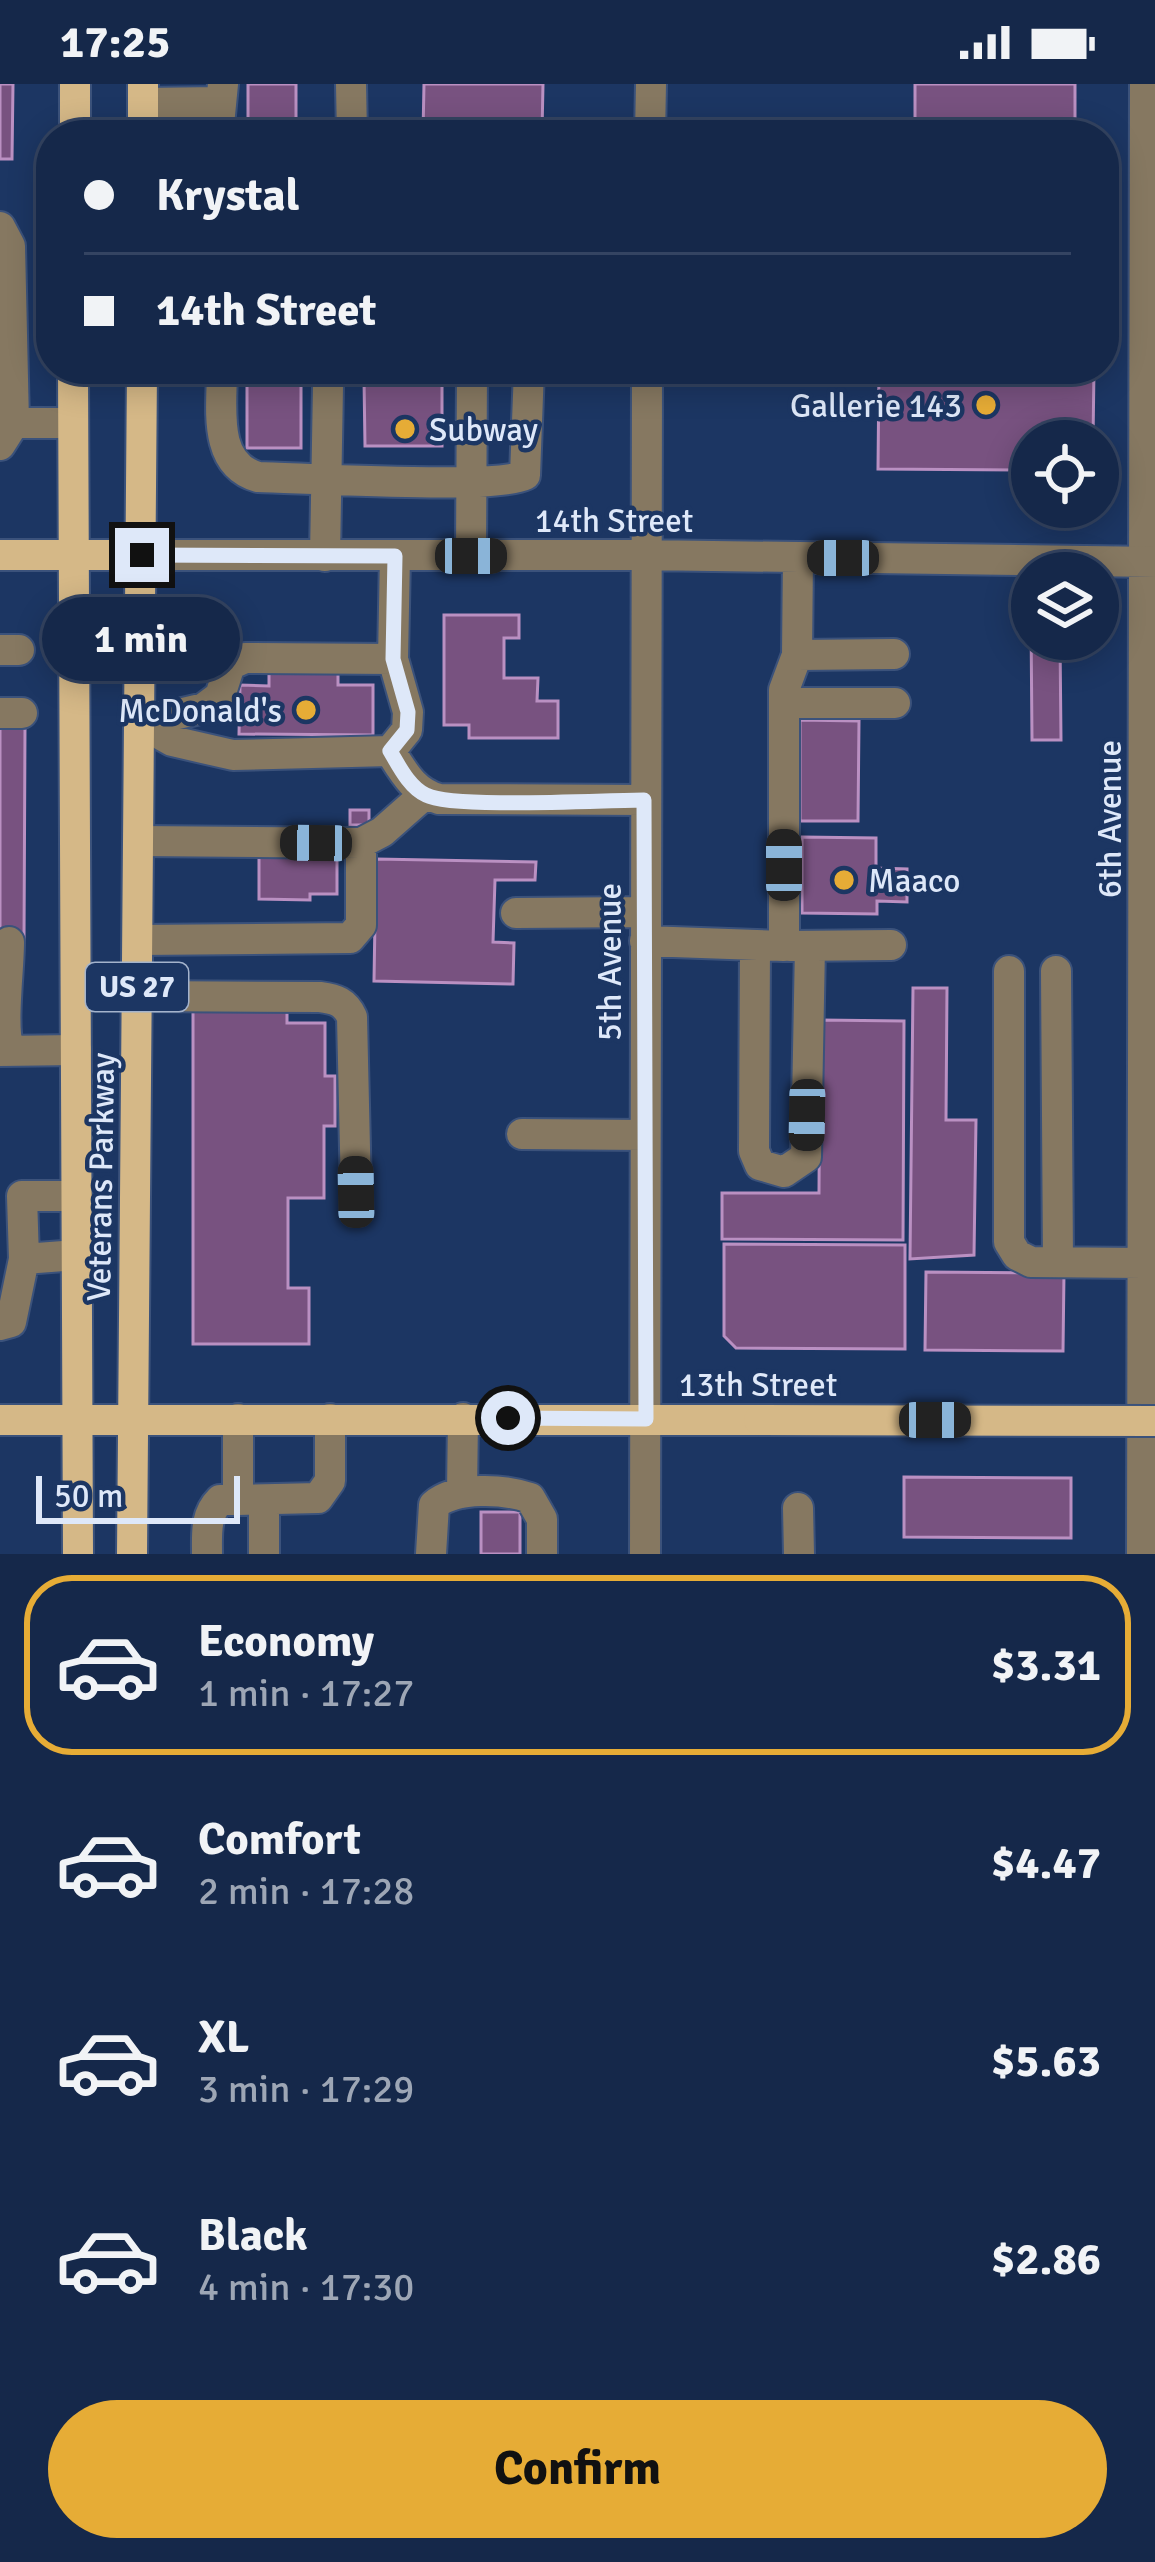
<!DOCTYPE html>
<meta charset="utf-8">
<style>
body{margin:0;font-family:Signika,sans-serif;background:#1e3051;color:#f1f3f6;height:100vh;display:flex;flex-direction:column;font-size:45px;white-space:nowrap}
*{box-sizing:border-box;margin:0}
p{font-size:39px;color:#9da6b5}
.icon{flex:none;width:66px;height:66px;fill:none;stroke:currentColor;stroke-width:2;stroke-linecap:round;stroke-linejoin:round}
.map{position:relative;height:1470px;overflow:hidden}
.drawer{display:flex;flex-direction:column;background:#15284a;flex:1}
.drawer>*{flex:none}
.guide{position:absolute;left:36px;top:36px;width:1083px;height:264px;border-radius:48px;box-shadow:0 6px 30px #0003,0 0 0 3px #344462;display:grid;align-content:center;height:264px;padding:0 48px;background:#15284a}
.buttons{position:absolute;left:1011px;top:336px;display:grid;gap:24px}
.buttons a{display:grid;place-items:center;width:108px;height:108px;border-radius:50%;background:#15284a;box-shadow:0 6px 30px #0003,0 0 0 3px #344462;font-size:60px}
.scale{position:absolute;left:36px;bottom:30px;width:204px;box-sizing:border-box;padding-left:12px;border:6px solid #dee8f9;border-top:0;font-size:33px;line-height:42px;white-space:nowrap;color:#dee8f9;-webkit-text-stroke:9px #1c3663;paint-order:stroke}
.end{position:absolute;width:54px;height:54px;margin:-27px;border:15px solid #dee8f9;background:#111;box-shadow:0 0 0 6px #111}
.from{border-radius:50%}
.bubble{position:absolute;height:84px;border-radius:42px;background:#15284a;box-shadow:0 6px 30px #0003,0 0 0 3px #344462;font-size:39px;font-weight:700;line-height:84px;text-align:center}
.car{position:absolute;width:36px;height:72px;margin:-36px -18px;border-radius:15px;box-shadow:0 0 9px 3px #0007;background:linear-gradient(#222 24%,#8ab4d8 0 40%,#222 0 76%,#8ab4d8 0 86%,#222 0)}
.guide b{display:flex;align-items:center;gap:42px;height:114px;font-size:45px}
.guide b+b{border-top:3px solid #344462}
.guide i{width:30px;height:30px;background:#f1f3f6}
ul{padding:21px 0 0;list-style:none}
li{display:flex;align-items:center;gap:36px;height:180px;margin:0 24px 18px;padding:0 24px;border:6px solid transparent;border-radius:48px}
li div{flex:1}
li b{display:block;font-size:45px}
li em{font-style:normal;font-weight:700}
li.active{border-color:#e6ac36}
li>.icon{width:108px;height:108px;stroke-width:1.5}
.cta{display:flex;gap:24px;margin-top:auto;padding:24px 48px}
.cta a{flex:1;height:138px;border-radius:72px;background:#e6ac36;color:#111;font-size:48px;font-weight:700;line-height:138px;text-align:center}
.status{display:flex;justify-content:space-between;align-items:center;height:84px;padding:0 60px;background:#15284a;direction:ltr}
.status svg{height:33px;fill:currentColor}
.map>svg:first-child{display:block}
.building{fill:#785280;stroke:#ba90c2;stroke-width:3}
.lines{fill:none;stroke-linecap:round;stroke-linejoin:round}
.minor-casing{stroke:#3b527b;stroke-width:34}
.major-casing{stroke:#3b527b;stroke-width:34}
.minor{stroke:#867861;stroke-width:30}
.major{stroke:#d5b887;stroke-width:30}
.major-bridge-casing{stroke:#3b527b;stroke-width:34;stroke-linecap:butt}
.major-bridge{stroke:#d5b887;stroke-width:30}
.route{stroke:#dee8f9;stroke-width:15}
.poi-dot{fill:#e6ac36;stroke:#1c3663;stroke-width:4.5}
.labels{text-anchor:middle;stroke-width:9;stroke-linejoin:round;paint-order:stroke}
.shield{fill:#1c3663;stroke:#a4b3cc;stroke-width:3}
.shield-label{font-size:30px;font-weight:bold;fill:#dee8f9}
.poi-label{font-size:33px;fill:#dee8f9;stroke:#1c3663;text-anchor:end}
.street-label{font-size:33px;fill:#dee8f9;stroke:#1c3663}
</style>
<div class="status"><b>17:25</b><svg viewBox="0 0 49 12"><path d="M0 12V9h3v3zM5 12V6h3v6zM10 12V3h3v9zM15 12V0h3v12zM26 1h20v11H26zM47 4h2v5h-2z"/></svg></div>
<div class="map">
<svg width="1155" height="1470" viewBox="0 0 1155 1470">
<rect width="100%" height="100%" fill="#1c3663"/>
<path class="building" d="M 0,0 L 13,0 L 12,75 L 0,75 Z
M 248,0 L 296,0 L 296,51 L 248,51 Z
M 424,0 L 543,0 L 542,49 L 569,51 L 423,49 Z
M 915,0 L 1075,0 L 1075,51 L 915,51 Z
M 247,285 L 442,285 L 442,362 L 365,362 L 364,295 L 301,295 L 301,364 L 247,364 Z
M 879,285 L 1094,285 L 1093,357 L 1032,357 L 1032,386 L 878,385 Z
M 444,531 L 519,531 L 519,554 L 504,554 L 504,594 L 538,594 L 537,617 L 558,617 L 558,654 L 469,654 L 469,641 L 444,641 Z
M 1031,536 L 1032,555 L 1060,555 L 1061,656 L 1032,656 Z
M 269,588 L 338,589 L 338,601 L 373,601 L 373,651 L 239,650 L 240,601 L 269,602 Z
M 800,636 L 859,637 L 858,737 L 800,737 Z
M 0,644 L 25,644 L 24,858 L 0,858 Z
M 350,726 L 369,726 L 369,741 L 350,741 Z
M 802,753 L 876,754 L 876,784 L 907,785 L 907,818 L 877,817 L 877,830 L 802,829 Z
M 259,772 L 337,773 L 337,810 L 310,810 L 310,816 L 259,815 Z
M 376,775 L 536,778 L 535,796 L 495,796 L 493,858 L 514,859 L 513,900 L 374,897 Z
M 913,904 L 947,904 L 946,1036 L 976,1036 L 974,1171 L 910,1175 Z
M 193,925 L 287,925 L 287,939 L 325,939 L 325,992 L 335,992 L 335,1042 L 324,1042 L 324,1114 L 288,1114 L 288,1204 L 309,1204 L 309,1260 L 193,1260 Z
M 820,936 L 904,937 L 903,1156 L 722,1155 L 722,1109 L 819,1109 Z
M 724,1160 L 905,1161 L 905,1265 L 736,1264 L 724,1252 Z
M 926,1188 L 1064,1189 L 1063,1267 L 925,1266 Z
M 904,1393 L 1071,1394 L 1071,1454 L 904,1453 Z
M 481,1428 L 520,1428 L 520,1470 L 481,1470 Z"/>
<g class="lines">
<defs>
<path id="minor" d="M 351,0 L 352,51
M 143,19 L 219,18
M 218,51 L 223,0
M 650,51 L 651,0
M 0,143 L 10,162 L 14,339 L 0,361
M 222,285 C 222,323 212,380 258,393 C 304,394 496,406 525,391 L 529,285
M 14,339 L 73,339
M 141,471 L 644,471 L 1155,478
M 471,471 L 472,285
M 325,472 L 328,302
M 0,566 L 19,566
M 797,571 L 894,570
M 784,619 L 895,619
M 0,629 L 22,629
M 140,639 L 172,657 L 233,671 L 390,667 L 407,646 L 408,628 L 393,575 L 395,471
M 140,639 L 204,624 L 220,612 L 230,581 L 245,574 L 393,575
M 390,667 C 404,689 414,708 439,715 L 644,716
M 139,757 L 361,759 L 382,748 L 424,711
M 516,829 L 645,828
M 138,856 L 350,854 L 361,841 L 361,759
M 645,857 L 784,862 L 784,606 L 797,571 L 798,473
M 9,858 C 9,887 1,943 9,966
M 755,861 L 754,1067 L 760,1081 L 784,1088 L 806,1073 L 810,862
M 790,862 L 891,861
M 1009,887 L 1009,1158 L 1017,1171 L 1031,1178 L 1142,1179
M 1056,887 L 1058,1178
M 137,912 L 320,913 C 336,915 345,918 352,933 L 356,1108
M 0,967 L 76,966
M 522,1050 L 645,1051
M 24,1175 L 22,1112 L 77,1112
M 0,1241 L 11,1238 L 24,1175 L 77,1171
M 238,1335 L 238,1416 L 318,1414 L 330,1397 L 330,1335
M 462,1409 L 463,1334
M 264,1416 L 264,1470
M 798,1424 L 799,1470
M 207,1470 C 207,1449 205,1431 220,1416 L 238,1416
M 431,1470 L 434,1421 C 456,1402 504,1405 530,1414 L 542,1435 L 542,1470
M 645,1470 L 647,285
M 1142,1470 L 1145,0"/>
<path id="major" d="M 75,51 L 75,0
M 143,51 L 143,0
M 73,285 L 78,1470
M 0,471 L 141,471
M 0,1336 L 759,1336
M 132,1470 L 142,285"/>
</defs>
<use href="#minor" class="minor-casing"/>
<use href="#major" class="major-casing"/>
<use href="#minor" class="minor"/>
<use href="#major" class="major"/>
<defs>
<path id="major-bridge" d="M 759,1336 L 1155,1337"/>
</defs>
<use href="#major-bridge" class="major-bridge-casing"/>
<use href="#major-bridge" class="major-bridge"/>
</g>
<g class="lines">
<path class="route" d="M 142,471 L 395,472 L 393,575 L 408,628 L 407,646 L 390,667 C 399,682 409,703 426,711 C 453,725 605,716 644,716 L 646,1335 L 508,1334"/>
</g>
<g class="poi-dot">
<circle cx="986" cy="321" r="12"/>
<circle cx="405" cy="345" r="12"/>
<circle cx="306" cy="626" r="12"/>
<circle cx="844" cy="796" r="12"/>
</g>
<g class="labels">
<rect class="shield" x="86" y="879" width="102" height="48" rx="9"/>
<g class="shield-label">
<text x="137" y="913">US 27</text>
</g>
<g class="poi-label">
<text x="962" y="333">Gallerie 143</text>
<text x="429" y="357" text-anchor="start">Subway</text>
<text x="282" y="638">McDonald's</text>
<text x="868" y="808" text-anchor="start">Maaco</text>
</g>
<g class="street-label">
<text x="614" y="448">14th Street</text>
<text transform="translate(1109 735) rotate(-90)" y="12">6th Avenue</text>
<text transform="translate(609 878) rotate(-90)" y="12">5th Avenue</text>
<text transform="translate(100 1093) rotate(-89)" y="12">Veterans Parkway</text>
<text x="758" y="1312">13th Street</text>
</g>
</g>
</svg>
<div class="buttons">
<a><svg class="icon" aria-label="locate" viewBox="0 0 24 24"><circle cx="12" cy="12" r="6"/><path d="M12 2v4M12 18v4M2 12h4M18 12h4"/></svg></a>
<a><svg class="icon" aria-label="layers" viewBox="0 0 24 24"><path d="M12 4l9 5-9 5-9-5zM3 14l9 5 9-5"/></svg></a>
</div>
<div class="scale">50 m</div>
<i class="end from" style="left:508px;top:1334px"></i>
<i class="end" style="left:142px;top:471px"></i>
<div class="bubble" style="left:42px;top:513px;width:198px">1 min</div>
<i class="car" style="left:471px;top:472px;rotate:90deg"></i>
<i class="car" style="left:843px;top:474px;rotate:270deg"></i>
<i class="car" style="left:316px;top:759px;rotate:271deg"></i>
<i class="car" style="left:784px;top:781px;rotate:0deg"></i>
<i class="car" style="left:807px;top:1031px;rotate:181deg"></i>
<i class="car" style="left:356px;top:1108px;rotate:359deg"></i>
<i class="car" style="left:935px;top:1336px;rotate:90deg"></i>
<div class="guide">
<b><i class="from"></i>Krystal</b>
<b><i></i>14th Street</b>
</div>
</div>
<section class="drawer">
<ul>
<li class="active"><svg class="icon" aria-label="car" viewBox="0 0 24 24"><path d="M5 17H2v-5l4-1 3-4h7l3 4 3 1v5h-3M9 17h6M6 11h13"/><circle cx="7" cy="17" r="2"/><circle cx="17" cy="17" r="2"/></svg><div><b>Economy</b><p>1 min · 17:27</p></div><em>$3.31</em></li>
<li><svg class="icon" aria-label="car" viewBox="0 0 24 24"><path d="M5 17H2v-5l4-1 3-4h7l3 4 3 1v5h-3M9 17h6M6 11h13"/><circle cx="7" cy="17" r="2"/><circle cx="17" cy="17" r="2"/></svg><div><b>Comfort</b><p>2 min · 17:28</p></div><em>$4.47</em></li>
<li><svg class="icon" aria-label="car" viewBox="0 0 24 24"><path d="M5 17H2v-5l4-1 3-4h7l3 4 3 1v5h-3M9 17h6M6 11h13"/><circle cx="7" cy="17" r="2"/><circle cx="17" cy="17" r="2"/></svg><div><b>XL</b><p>3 min · 17:29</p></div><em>$5.63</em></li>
<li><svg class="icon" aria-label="car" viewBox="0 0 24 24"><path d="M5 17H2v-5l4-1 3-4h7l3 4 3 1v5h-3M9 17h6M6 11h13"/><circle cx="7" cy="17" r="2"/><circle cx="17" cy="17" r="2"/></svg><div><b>Black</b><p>4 min · 17:30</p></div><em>$2.86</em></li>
</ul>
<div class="cta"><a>Confirm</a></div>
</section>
